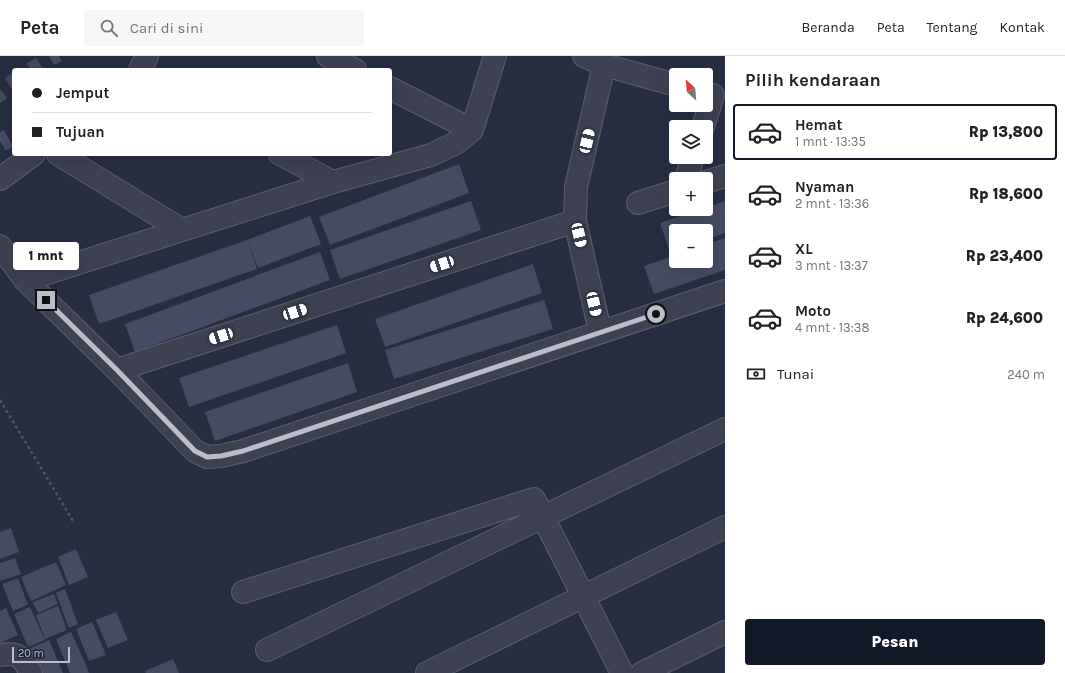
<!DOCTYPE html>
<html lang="id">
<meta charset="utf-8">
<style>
body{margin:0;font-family:Karla,sans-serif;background:#f6f6f6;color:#222;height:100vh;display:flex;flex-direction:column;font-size:15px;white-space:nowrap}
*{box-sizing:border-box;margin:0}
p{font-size:13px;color:#767676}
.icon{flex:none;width:22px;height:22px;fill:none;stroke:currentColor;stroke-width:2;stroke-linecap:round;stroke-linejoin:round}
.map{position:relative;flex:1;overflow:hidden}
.side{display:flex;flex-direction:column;background:#fff;width:340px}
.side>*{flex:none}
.banner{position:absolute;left:12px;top:12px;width:380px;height:88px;border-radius:4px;box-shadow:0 4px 16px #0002;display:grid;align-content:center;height:88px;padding:0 20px;background:#fff}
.needle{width:26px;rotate:334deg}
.controls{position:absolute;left:669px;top:12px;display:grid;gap:8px}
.controls a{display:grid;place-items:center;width:44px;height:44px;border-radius:4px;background:#fff;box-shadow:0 4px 16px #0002;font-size:20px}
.scale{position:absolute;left:12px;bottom:10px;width:58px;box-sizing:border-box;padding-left:4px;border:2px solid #babdcc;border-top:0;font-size:11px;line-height:14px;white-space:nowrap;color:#babdcc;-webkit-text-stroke:3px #212538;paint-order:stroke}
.end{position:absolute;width:18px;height:18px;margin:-9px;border:5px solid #babdcc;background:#111;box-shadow:0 0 0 2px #111}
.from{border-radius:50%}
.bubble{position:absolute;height:28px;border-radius:4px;background:#fff;box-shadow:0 4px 16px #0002;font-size:13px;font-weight:800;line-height:28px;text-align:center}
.car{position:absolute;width:12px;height:24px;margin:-12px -6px;border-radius:5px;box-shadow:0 0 3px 1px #0007;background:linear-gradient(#fff 24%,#345 0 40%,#fff 0 76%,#345 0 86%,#fff 0)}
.banner b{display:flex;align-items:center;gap:14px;height:38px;font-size:15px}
.banner b+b{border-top:1px solid #e0e0e0}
.banner i{width:10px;height:10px;background:#222}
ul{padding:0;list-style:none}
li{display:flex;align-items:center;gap:12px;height:56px;margin:0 8px 6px;padding:0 12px;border:2px solid transparent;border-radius:4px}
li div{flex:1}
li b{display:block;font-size:15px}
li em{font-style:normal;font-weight:800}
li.on{border-color:#111827}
li>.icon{width:36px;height:36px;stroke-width:1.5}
h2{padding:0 20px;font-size:18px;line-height:48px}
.pay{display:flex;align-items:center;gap:10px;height:44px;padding:0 20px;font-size:15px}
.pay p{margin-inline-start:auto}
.primary-button{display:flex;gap:8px;margin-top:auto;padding:8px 20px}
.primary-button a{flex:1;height:46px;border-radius:4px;background:#111827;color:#fff;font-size:16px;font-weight:800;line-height:46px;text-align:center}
header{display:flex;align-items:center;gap:24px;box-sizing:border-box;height:56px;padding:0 20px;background:#fff;border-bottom:1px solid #e0e0e0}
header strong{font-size:19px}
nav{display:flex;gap:22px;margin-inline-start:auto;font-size:14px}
.search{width:280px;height:36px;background:#f6f6f6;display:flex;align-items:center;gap:10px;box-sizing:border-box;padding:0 14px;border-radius:4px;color:#767676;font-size:15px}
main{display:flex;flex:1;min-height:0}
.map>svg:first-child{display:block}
.building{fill:#454b62}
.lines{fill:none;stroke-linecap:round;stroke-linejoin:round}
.minor-casing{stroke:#5b5e6f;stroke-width:24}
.path{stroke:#495860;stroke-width:2.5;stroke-dasharray:3 3;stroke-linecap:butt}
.minor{stroke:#3d4152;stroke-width:22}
.route{stroke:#babdcc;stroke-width:5}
</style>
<header>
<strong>Peta</strong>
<div class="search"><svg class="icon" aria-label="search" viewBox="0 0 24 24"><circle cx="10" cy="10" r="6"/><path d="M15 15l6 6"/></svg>Cari di sini</div>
<nav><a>Beranda</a><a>Peta</a><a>Tentang</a><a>Kontak</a></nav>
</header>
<main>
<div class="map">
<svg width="725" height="617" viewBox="0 0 725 617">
<rect width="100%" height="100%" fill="#282e42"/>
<path class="building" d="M 49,0 L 59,0 L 62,5 L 54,9 Z
M 36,2 L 44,14 L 31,14 L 27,7 Z
M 14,16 L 14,37 L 5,22 Z
M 0,33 L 7,42 L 0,47 Z
M 4,74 L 13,90 L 6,95 L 0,85 L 0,76 Z
M 459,108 L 469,137 L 330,189 L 319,161 Z
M 471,145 L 481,174 L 340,223 L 330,194 Z
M 725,145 L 725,177 L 706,184 L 706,175 L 676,175 L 676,194 L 670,196 L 660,167 L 702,153 L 706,153 L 706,152 Z
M 310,160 L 321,188 L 258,212 L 247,184 Z
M 725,182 L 725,214 L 654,238 L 644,210 L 676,199 L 676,205 L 706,205 L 706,188 Z
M 247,184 L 257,213 L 99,268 L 89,239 Z
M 320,196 L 330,224 L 135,296 L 125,268 Z
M 533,208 L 542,237 L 385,291 L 375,263 Z
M 544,244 L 553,273 L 394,323 L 385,294 Z
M 337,269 L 346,297 L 189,351 L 179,322 Z
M 348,307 L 357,336 L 215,385 L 205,356 Z
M 11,472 L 19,496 L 0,503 L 0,476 Z
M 76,493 L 88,521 L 69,529 L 58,501 Z
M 15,502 L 21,518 L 0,525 L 0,507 Z
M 56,506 L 66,529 L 31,545 L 21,521 Z
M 18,522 L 28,549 L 13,555 L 2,528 Z
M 65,533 L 78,568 L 69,572 L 56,537 Z
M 54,538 L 58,548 L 38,557 L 33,546 Z
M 58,550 L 67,574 L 45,583 L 36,559 Z
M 30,551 L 45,584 L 28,591 L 14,558 Z
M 6,552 L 18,579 L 0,587 L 0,555 Z
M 116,556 L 128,584 L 108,592 L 96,564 Z
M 92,566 L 106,599 L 89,605 L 76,573 Z
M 71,576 L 83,602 L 89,617 L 70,617 L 56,583 Z
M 49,584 L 63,617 L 39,617 L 29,593 Z
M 173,603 L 179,617 L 146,617 L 145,615 Z"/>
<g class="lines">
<defs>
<path id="minor" d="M 328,0 L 355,14
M 584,0 L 604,9 L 676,29
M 140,14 L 147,0
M 390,32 L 472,74
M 703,71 L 713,39
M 58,98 L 182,174
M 280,98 L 333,126
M 0,123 L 34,98
M 686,123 L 693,101
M 706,126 L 725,120
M 638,147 L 676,135
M 0,190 L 25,224 L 117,314 L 195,395 L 207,401 L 221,400 L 243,395 L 725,235
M 25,224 L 333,126 L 431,99 L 456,87 L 472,74 L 495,0
M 600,275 L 575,165 L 576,131 L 604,9
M 117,314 L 575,165
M 243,536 L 534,443 L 622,617
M 267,594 L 725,373
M 0,599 C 20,596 22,601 31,617
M 427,617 L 725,471
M 642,617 L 725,576"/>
</defs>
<use href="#minor" class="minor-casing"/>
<path class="path" d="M 0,344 L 73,465"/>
<use href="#minor" class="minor"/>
</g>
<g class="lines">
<path class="route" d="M 46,244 L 117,314 L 195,395 L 207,401 L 221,400 L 243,395 L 656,258"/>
</g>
</svg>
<div class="controls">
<a><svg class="needle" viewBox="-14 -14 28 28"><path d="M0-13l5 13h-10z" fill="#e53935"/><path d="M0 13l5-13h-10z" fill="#767676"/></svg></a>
<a><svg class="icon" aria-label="layers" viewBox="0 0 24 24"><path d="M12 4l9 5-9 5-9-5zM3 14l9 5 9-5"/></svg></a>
<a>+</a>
<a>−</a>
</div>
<div class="scale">20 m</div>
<i class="end from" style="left:656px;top:258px"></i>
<i class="end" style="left:46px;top:244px"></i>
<div class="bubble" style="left:13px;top:186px;width:66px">1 mnt</div>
<i class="car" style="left:587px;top:85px;rotate:13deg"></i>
<i class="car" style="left:579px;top:179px;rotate:167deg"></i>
<i class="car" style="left:442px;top:208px;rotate:252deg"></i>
<i class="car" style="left:594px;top:248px;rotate:167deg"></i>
<i class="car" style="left:295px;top:256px;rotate:72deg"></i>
<i class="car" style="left:221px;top:280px;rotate:252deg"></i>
<div class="banner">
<b><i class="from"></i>Jemput</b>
<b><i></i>Tujuan</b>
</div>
</div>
<section class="side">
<h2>Pilih kendaraan</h2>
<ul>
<li class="on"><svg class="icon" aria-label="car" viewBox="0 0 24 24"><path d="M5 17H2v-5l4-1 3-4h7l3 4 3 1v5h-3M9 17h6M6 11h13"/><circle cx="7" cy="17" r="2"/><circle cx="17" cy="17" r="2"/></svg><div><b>Hemat</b><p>1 mnt · 13:35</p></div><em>Rp 13,800</em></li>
<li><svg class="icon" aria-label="car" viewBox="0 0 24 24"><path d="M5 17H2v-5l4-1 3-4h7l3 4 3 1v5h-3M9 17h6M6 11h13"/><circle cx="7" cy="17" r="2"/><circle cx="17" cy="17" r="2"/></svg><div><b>Nyaman</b><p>2 mnt · 13:36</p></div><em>Rp 18,600</em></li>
<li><svg class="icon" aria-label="car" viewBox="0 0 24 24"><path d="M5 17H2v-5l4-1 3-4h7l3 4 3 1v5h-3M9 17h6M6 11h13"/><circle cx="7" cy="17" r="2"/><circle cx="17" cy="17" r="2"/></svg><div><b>XL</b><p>3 mnt · 13:37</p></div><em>Rp 23,400</em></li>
<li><svg class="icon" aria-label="car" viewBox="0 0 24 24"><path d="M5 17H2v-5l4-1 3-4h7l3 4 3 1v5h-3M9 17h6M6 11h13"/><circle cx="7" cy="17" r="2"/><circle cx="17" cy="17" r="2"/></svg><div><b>Moto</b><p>4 mnt · 13:38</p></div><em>Rp 24,600</em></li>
</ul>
<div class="pay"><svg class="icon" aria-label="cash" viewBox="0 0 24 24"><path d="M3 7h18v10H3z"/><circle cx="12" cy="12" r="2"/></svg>Tunai<p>240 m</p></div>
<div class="primary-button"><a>Pesan</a></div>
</section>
</main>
